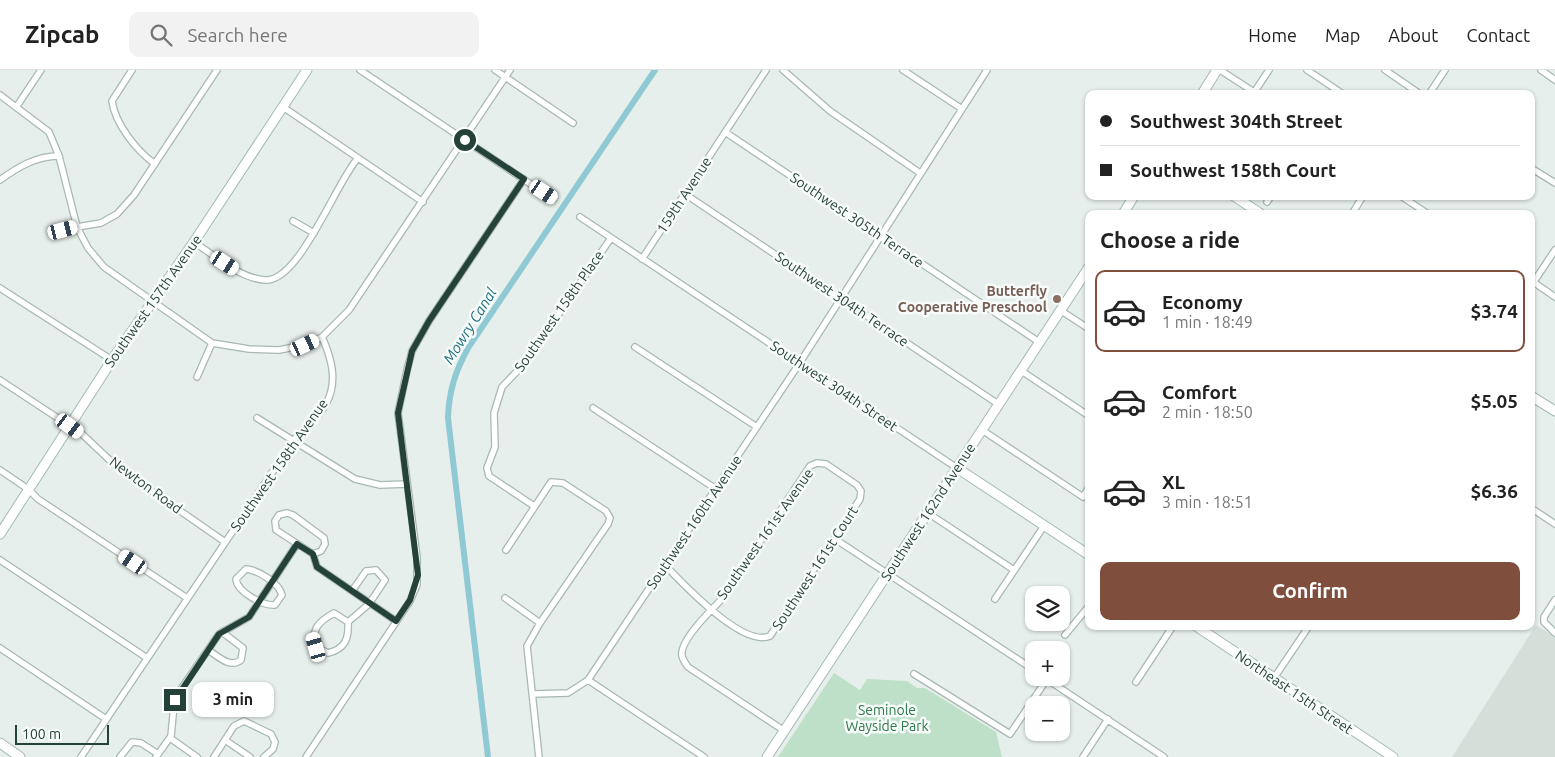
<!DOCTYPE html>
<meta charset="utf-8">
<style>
body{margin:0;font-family:Ubuntu,sans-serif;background:#f2f2f2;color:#222;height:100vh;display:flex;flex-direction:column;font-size:19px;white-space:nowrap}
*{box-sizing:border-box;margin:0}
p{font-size:16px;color:#767676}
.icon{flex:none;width:28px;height:28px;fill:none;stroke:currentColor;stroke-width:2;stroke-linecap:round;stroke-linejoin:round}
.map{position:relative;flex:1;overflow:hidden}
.panel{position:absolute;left:1085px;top:140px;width:450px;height:420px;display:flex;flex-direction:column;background:#fff;border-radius:10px;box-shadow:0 1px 4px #0004}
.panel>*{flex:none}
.hud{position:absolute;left:1085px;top:20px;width:450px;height:110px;border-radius:10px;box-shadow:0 1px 4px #0004;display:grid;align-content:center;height:110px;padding:0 15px;background:#fff}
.fabs{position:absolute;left:1025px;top:516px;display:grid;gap:10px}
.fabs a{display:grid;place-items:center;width:45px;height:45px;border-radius:10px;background:#fff;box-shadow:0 1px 4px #0004;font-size:25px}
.scale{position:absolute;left:15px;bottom:12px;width:94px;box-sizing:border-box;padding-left:5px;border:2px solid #24423a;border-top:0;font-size:14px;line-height:18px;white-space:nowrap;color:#24423a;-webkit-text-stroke:4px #f7fbf9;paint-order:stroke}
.end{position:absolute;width:22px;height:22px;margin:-11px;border:6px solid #24423a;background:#fff;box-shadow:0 0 0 2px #fff}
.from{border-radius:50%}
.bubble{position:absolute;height:35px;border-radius:10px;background:#fff;box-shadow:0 1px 4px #0004;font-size:16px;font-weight:600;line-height:35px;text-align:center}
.car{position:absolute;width:15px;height:30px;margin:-15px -8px;border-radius:6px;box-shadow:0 0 4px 1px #0007;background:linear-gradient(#fff 24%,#345 0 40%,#fff 0 76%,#345 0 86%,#fff 0)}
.hud b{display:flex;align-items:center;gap:18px;height:48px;font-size:19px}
.hud b+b{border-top:1px solid #e0e0e0}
.hud i{width:12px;height:12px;background:#222}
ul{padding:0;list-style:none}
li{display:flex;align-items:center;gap:15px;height:82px;margin:0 10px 8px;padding:0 5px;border:2px solid transparent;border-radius:10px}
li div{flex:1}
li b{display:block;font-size:19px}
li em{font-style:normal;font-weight:600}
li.current{border-color:#804e3d}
li>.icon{width:45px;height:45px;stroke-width:1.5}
h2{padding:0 15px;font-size:22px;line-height:60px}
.cta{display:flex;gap:10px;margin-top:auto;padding:10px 15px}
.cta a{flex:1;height:58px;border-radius:10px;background:#804e3d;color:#fff;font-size:20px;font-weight:600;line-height:58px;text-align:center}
header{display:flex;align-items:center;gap:30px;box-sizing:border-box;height:70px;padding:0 25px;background:#fff;border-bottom:1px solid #e0e0e0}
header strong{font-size:24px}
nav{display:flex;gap:28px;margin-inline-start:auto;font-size:18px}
.search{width:350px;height:45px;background:#f2f2f2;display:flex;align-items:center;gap:12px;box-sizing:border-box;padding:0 18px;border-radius:10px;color:#767676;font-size:19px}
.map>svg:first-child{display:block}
.built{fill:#d4dfda}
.green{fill:#bfe0c8}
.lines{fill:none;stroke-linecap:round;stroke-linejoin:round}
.canal{stroke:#8ec9d4;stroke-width:6}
.street-casing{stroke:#a8b8b2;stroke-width:8}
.secondary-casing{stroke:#a4bbb3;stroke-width:11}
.street{stroke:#fff;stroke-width:5.5}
.secondary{stroke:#fff;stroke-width:9}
.route{stroke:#24423a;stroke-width:6}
.education-dot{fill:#8d6e63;stroke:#f7fbf9;stroke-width:2}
.labels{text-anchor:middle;stroke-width:5;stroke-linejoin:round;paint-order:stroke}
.street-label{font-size:14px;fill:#24423a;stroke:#f7fbf9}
.education-label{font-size:14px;font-weight:bold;fill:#785e54;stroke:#f7fbf9;text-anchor:end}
.park-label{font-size:14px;fill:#2d7a4b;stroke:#f7fbf9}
.water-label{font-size:15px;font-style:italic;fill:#1c6f80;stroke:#f7fbf9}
</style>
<header>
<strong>Zipcab</strong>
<div class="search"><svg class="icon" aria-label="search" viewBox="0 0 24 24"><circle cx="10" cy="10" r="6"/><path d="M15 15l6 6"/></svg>Search here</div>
<nav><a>Home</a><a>Map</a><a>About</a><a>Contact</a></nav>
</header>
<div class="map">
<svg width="1555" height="687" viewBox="0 0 1555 687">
<rect width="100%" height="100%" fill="#e6efeb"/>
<path class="built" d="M 1536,555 L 1555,567 L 1555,687 L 1452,687 Z"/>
<path class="green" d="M 834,603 L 860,620 L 867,609 L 907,611 L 917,618 L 925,618 L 996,662 L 1002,687 L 778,687 Z"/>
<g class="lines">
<path class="canal" d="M 488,687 L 448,348 C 449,321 455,302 468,278 L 655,0"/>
<defs>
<path id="street" d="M 132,0 L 112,31 C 115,54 137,81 155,94
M 360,0 L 553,129
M 495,0 L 573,53
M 783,0 L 830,41 L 920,103
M 903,0 L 962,39
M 1220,0 L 1254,22
M 1307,0 L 1343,24
M 1385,0 L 1420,24
M 1541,0 L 1555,10
M 1253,24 L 1269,0
M 1429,24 L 1445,0
M 0,25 L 49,62 L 59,86 L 77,157 L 88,178 L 104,197 L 212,273 L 249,279 L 279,280 L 305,275 L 322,267 L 349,240 L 510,0
M 17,36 L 41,0
M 283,37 L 423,132
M 725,62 L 1039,272
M 1531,98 L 1555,113
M 0,110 C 18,97 36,86 59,86
M 685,124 L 998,334
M 1401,126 L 1428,144
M 1267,132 L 1271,126
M 1352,144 L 1363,126
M 580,147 L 957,398
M 293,151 L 314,163
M 56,164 L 77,157 L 101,153 L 117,144 L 134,125 L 217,0
M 194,172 C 215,186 239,208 265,210 C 299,213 336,112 358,88
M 642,189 L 766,0
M 1532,211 L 1555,227
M 1531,216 L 1555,180
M 0,218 L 112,290
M 1060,240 L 1089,259
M 635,277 L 757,357
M 1020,300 L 1089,346
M 197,307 L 212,273
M 0,310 L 82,364 L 117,397 L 225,472
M 593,338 L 716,419
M 257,348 L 355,409 L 380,415 L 406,414
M 982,360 L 1083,427 L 1089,417
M 0,400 L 28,419 L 38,429 L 187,528
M 534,436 L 489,406 L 487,398 L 495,377 L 494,343 L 502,317 L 525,293 L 611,168
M 1531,438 L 1555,454
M 928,443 L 1014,500
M 835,469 L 1034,600
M 506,480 L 551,412 L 563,413 L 606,441 L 610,448 L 608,454 L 540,553 L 527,576 L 539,687
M 313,484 L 321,481 L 325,474 L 324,468 L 293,445 L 287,443 L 279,445 L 275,451 L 276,460 L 313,484 L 317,497 L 396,551
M 0,490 L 147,588
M 665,495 C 683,514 743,578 770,566 L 860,429 L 861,421 L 857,415 L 826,394 L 817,393 L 810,396 L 721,530 C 711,540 679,571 682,586 C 683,590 686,594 688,597 L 783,660
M 246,499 C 258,500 279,513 282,525 L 275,535 C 263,536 237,522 236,509 Z
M 505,528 L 540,553
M 995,529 L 1044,456
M 1555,530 L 1544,547 L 1544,552 L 1555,563
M 348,552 L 334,543 C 318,552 311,559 316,577 L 328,583 C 345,579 349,569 348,552 L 369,534 L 385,510 L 376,500 L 366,501 L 352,521
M 1065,565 L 1089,536
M 0,578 L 106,649
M 208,580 C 218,586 230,599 241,590 L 243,578 L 222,562
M 914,604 L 1010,664 L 1047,609
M 1045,608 L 1164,687
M 1274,608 L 1309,556
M 588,610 L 704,687
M 1136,612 L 1173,556
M 533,624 L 568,623 L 588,610 L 799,294 L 987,0
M 170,668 L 197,687
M 225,670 L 250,687
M 81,687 L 294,370 C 303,358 321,346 327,332 C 338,310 331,287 322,267
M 120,687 L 132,672 L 141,673 L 158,684
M 156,687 L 171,666 L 174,635 L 179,622 L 219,564 L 249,547 L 297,474
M 214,687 L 234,656 L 244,651 L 271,664 L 275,672 L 273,679 L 264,687
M 306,687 L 410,531 L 417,515 L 417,487 L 398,343 L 407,300 L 412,281 L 429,251 L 524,109
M 1083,687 L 1108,649"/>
<path id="secondary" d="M 1202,24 L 1217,0
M 1234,126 L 1261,144
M 1123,144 L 1134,126
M 1531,326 L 1555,341
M 957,398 L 1089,485
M 0,464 L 112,290 L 194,172 L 307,0
M 1196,556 L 1393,687
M 0,673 L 20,687
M 767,687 L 1089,197"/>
</defs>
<use href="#street" class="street-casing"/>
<use href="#secondary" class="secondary-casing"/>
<use href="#street" class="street"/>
<use href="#secondary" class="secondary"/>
</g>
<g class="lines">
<path class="route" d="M 175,630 L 219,564 L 249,547 L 297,474 L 313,484 L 317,497 L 396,551 L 410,530 L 418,505 L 398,343 L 412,281 L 429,251 L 524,109 L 465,70"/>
</g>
<circle class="education-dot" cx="1057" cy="229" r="5"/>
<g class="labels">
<g class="street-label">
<text transform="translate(684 125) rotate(-57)" y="5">159th Avenue</text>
<text transform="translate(857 150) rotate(34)" y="5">Southwest 305th Terrace</text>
<text transform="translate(842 229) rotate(34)" y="5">Southwest 304th Terrace</text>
<text transform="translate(153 231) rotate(-55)" y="5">Southwest 157th Avenue</text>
<text transform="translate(559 241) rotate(-55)" y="5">Southwest 158th Place</text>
<text transform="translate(834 316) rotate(34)" y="5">Southwest 304th Street</text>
<text transform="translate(279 395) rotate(-55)" y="5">Southwest 158th Avenue</text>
<text transform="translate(146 415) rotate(36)" y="5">Newton Road</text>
<text transform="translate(928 442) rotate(-57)" y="5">Southwest 162nd Avenue</text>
<text transform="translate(694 452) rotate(-56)" y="5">Southwest 160th Avenue</text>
<text transform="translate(765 464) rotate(-55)" y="5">Southwest 161st Avenue</text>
<text transform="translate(815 498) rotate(-57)" y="5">Southwest 161st Court</text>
<text transform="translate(1294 622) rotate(34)" y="5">Northeast 15th Street</text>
</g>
<g class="education-label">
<text x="1047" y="226">Butterfly<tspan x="1047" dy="16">Cooperative Preschool</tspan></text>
</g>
<g class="park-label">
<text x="887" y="645">Seminole<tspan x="887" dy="16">Wayside Park</tspan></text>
</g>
<g class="water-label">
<text transform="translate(470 256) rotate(-58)" y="5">Mowry Canal</text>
</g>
</g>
</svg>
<div class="fabs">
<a><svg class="icon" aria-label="layers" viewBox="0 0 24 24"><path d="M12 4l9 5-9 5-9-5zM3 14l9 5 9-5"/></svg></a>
<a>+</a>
<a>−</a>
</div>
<div class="scale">100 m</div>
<i class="end from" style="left:465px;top:70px"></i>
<i class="end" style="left:175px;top:630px"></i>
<div class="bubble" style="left:192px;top:612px;width:82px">3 min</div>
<i class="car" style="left:544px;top:122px;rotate:124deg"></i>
<i class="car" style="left:63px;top:160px;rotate:76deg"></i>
<i class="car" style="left:225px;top:193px;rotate:123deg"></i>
<i class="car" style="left:305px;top:275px;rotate:65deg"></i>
<i class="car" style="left:70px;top:356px;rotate:126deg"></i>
<i class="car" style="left:133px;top:492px;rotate:304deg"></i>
<i class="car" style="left:316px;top:577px;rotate:344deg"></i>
<div class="hud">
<b><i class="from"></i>Southwest 304th Street</b>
<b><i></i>Southwest 158th Court</b>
</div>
<section class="panel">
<h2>Choose a ride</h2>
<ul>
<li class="current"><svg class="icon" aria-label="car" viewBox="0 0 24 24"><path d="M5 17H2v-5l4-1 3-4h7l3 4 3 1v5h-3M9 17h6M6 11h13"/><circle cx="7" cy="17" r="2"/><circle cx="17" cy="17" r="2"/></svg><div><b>Economy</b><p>1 min · 18:49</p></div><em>$3.74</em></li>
<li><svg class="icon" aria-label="car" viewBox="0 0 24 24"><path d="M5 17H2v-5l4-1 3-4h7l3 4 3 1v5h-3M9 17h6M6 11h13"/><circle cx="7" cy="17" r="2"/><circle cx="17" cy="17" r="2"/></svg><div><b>Comfort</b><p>2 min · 18:50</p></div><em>$5.05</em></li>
<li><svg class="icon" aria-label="car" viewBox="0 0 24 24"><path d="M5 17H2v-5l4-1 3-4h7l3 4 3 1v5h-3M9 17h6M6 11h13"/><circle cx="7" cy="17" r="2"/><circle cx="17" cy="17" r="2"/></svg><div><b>XL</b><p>3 min · 18:51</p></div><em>$6.36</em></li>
</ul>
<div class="cta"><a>Confirm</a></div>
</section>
</div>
